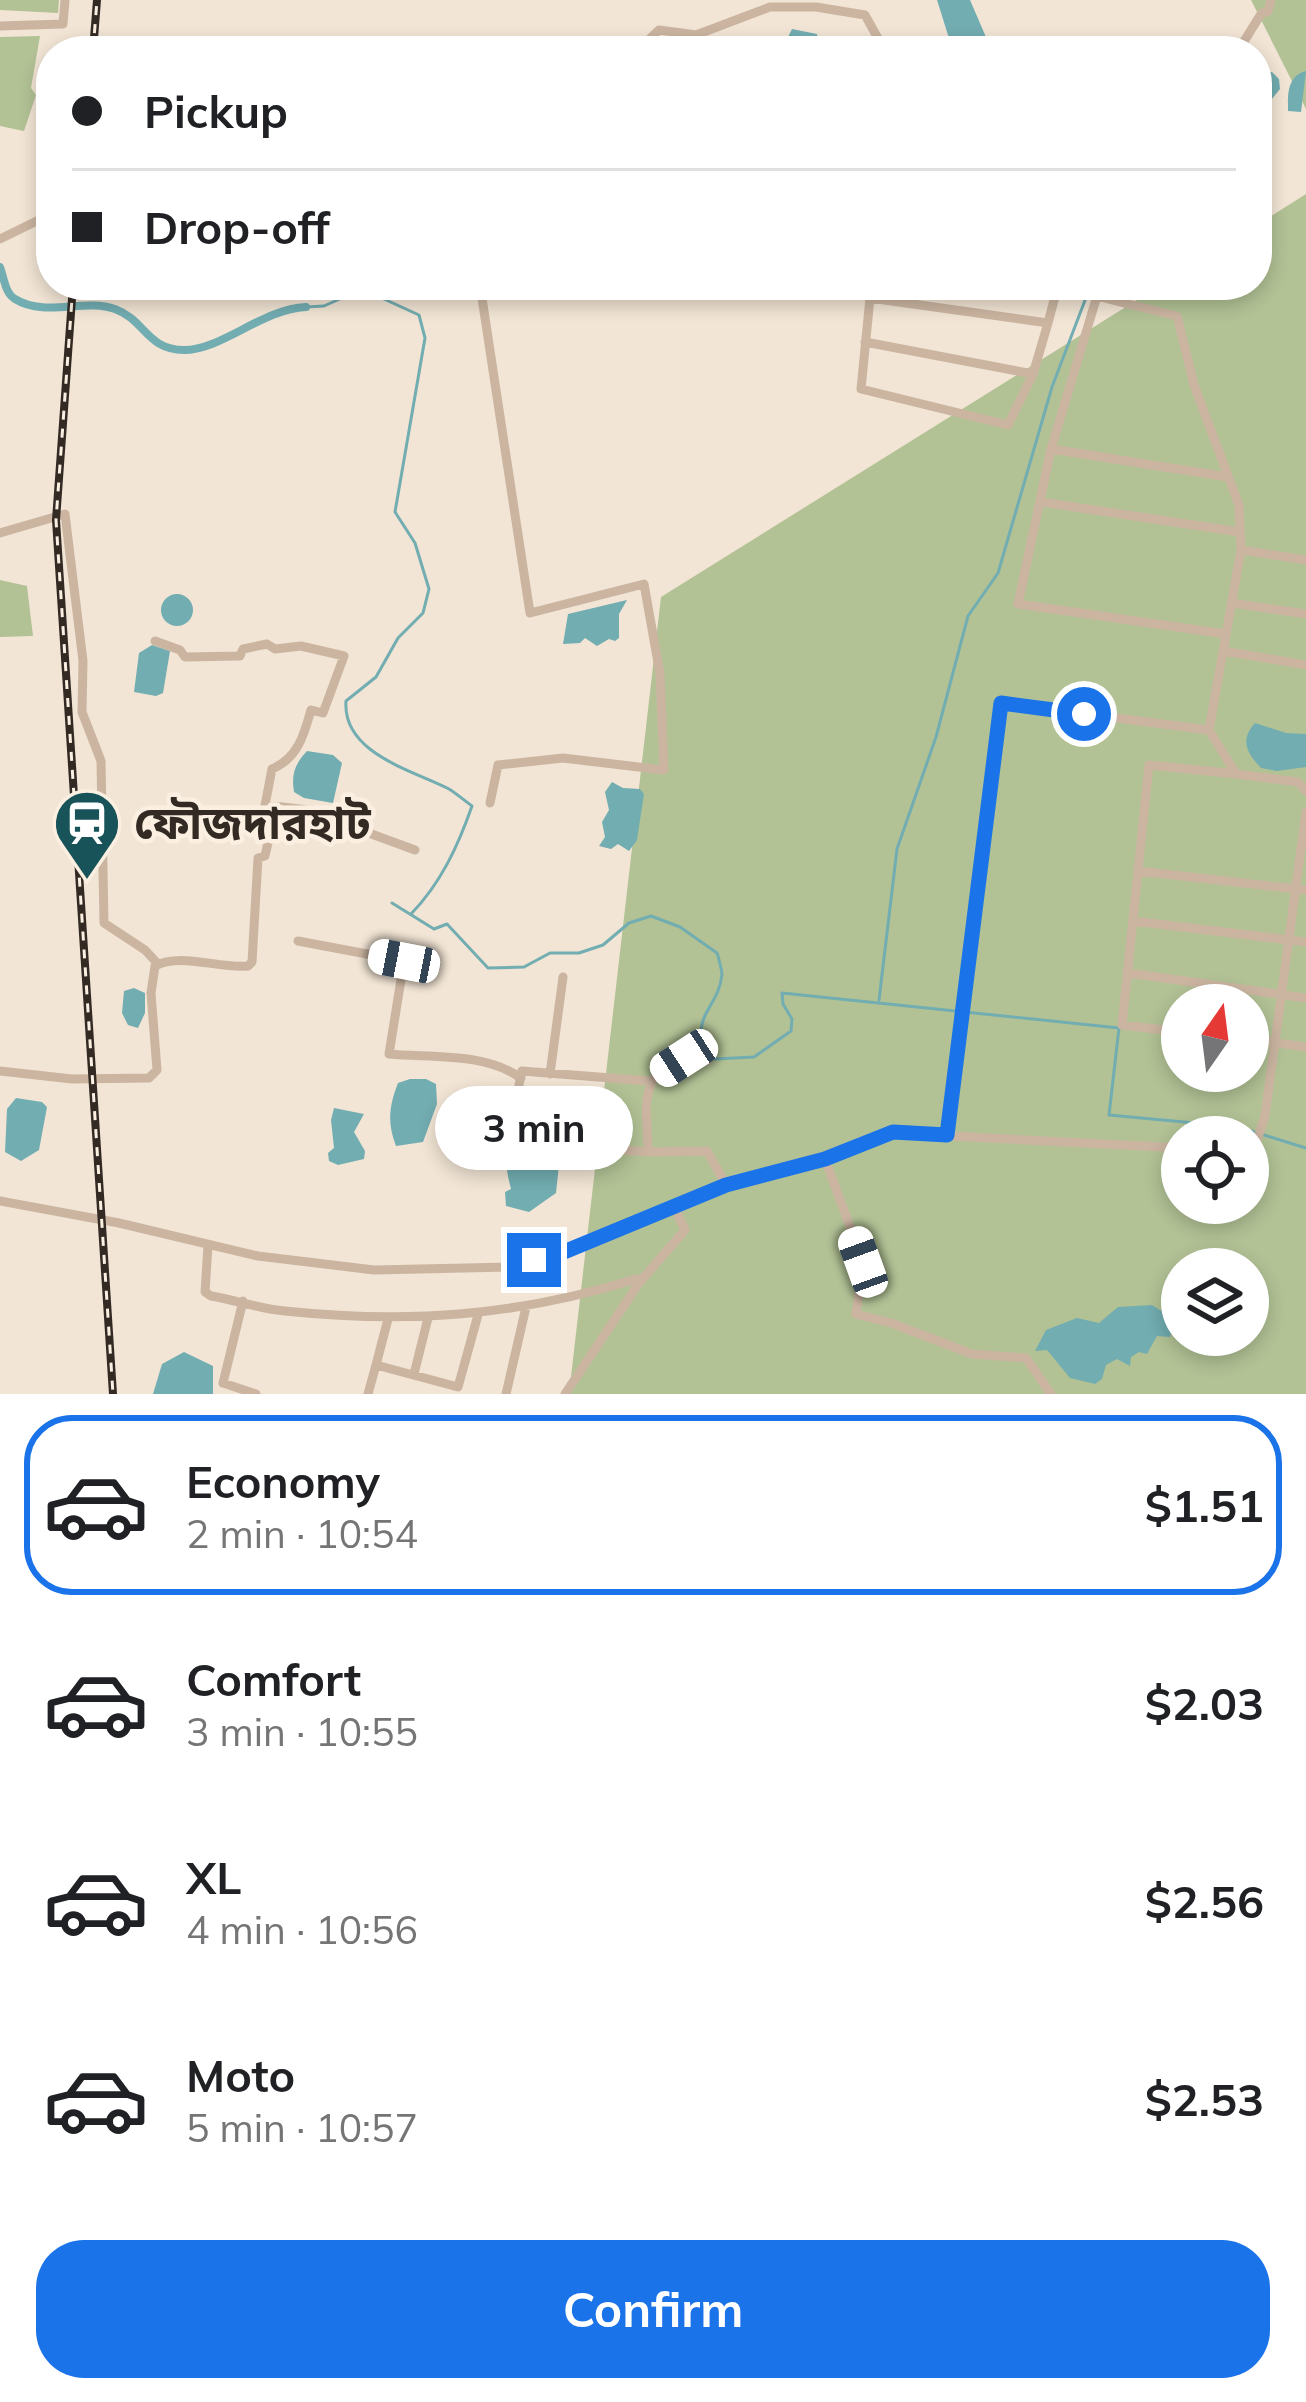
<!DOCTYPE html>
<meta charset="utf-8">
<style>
body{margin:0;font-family:Mulish,"Noto Sans Bengali",sans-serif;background:#f6f6f6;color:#202124;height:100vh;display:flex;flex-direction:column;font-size:45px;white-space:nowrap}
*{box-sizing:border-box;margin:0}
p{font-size:39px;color:#757577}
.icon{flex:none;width:66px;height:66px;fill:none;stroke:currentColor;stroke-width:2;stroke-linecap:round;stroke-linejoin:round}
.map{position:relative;height:1394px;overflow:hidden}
.panel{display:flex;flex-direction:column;background:#fff;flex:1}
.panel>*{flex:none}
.top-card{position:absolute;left:36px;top:36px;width:1236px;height:264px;border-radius:48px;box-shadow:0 6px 18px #0003;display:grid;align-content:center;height:264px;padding:0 36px;background:#fff}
.needle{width:78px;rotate:14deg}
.controls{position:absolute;left:1161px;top:984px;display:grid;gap:24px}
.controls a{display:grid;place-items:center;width:108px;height:108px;border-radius:50%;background:#fff;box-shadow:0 6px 18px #0003;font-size:60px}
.end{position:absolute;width:54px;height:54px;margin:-27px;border:15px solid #1a73e8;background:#fff;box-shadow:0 0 0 6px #fff}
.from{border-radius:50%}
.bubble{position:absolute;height:84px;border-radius:42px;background:#fff;box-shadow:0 6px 18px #0003;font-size:39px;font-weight:700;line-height:84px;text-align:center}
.car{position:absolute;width:36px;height:72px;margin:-36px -18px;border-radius:15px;box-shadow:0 0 9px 3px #0007;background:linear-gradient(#fff 24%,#345 0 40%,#fff 0 76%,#345 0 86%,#fff 0)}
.top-card b{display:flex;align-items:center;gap:42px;height:114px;font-size:45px}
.top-card b+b{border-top:3px solid #e0e0e0}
.top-card i{width:30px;height:30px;background:#202124}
ul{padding:21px 0 0;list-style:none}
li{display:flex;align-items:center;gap:36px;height:180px;margin:0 24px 18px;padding:0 12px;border:6px solid transparent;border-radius:48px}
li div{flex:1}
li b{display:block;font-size:45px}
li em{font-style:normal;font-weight:700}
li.active{border-color:#1a73e8}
li>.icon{width:108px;height:108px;stroke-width:1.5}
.cta{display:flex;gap:24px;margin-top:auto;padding:24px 36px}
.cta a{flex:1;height:138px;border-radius:48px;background:#1a73e8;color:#fff;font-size:48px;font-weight:700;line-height:138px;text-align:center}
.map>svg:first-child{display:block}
.green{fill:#b2c295;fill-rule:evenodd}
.water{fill:#72adb1}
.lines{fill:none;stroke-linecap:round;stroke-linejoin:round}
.stream{stroke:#72adb1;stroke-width:3}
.canal{stroke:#72adb1;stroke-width:8}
.minor{stroke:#cbb5a1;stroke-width:9}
.rail-casing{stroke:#342a24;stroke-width:8}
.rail{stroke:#faefe1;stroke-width:3;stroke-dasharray:9;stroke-linecap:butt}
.route{stroke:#1a73e8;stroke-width:15}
.labels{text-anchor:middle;stroke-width:9;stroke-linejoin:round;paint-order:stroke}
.poi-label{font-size:45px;font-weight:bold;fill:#342a24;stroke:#faefe1;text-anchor:start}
</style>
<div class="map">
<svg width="1306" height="1394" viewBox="0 0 1306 1394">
<rect width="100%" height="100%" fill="#f2e5d5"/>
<path class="green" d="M 0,0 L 59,0 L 58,13 L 0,10 Z
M 1251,0 L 1306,0 L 1306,109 Z
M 40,36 L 31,88 L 36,95 L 24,131 L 0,126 L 0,37 Z
M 1306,194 L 1306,1394 L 569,1394 L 661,597 L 1161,285 L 1257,285 L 1257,225 ZM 1182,1005 L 1248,1005 L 1248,1071 L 1182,1071 ZM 1182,1137 L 1248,1137 L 1248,1203 L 1182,1203 ZM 1182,1269 L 1248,1269 L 1248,1335 L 1182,1335 Z
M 0,580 L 27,586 L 33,636 L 0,637 Z"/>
<path class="water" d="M 937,0 L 970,0 L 992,51 L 953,51 Z
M 792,29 L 817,34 L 819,51 L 789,51 L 787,39 Z
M 1306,71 L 1301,112 L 1288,111 C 1288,97 1286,76 1306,71 Z
M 1263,72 L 1272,72 L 1279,79 L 1280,89 L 1263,110 L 1257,109 L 1257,75 Z
M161 610a16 16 0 1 1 32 0a16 16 0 1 1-32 0Z
M 627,600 L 619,614 L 619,638 L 615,641 L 609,639 L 597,646 L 585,638 L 580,643 L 563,644 L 568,614 Z
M 152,645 L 170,651 L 163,693 L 156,696 L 134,692 L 139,653 Z
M 1255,723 L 1286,733 L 1306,734 L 1306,767 L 1277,771 L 1261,768 C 1246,752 1240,740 1255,723 Z
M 307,751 L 333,755 L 342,763 L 333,803 L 304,798 L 294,792 C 291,774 295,764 307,751 Z
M 612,782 L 623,788 L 640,789 L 644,794 L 637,840 L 629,851 L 618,844 L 611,849 L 599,846 L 605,837 L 602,822 L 609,810 L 605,792 Z
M 134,988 L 145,993 L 145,1013 L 138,1028 L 128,1025 L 122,1013 L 124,991 Z
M 410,1079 L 426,1079 L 436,1084 L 437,1104 L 423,1142 L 396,1146 C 387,1123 389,1106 398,1083 Z
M 16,1098 L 42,1102 L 47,1107 L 39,1150 L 21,1161 L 5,1152 L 7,1109 Z
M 334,1108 L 364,1114 L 354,1132 L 365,1151 L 364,1159 L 338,1165 L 329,1161 L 328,1153 L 334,1148 L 331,1120 Z
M 522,1143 L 550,1147 L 559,1165 L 556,1193 L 529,1212 L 506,1206 L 505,1192 L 511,1189 C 506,1169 502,1156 522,1143 Z
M 1152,1305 L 1176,1320 L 1170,1337 L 1157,1336 L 1147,1354 L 1139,1352 L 1131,1357 L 1130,1366 L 1117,1359 L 1106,1365 L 1102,1379 L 1095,1384 L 1070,1378 L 1047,1350 L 1035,1351 L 1046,1330 L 1077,1318 L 1099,1323 L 1118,1307 Z
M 184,1352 L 213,1366 L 213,1394 L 153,1394 L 162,1364 Z"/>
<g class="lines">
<path class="stream" d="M 306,307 L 324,306 L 362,289 L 419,315 L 425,338 L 395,512 L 415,543 L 429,589 L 423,613 L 398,638 L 376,677 L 346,701 C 342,754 415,771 449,789 C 457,794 465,801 472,806 C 458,846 441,883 411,914
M 392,903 L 434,929 L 447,924 L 488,968 L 524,967 L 550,953 L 579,953 L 603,945 L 629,923 L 651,916 L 680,927 L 717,953 C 718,955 722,972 722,974 C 719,1011 682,1019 715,1059 L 754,1057 L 791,1031 L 792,1019 L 783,1004 L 782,993 L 1119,1028 L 1109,1115 L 1238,1127 L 1306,1148
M 879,1000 L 897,849 L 936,737 L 968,616 L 998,573 L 1052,387 L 1087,295"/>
<path class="canal" d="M 0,267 C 4,278 5,293 15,299 C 46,318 84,298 115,309 C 145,320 147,350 184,350 C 222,350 262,309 306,307"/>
<path class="minor" d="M 0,26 L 63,24 L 65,0
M 637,51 L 659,30 L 696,35 L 770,7 L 816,7 L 865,15 L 885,51
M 1238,51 L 1261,14 L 1268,11 L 1271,0
M 0,239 L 51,214
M 480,285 L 530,613 L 644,584 L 660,674 L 664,770 L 563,758 L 498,765 L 490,803
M 1063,285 L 1097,296
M 1120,285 L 1116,301 L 1097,296 L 1051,449 L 1018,604 L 1226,634
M 1116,301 L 1177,316 L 1194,385 L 1239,505 L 1241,550
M 1048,323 L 1033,374 L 1008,425 L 861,389 L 870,298 L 1048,323 L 1058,285
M 865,342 L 1033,374
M 1051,449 L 1228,477
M 1041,502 L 1240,532
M 0,533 L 65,514 L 83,661 L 82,712 L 101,761 L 104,923 L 145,950 L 158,964
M 1306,560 L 1241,550 L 1209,730 L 1236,774 L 1298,782 L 1306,791
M 1232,603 L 1306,614
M 155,641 L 180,650 L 185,657 L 240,656 L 243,649 L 267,644 L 275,649 L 301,646 L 344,656 L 323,713 L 311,710 C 304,735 298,758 272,769 L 265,805 L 326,812 L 336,821 L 415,850
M 1223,651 L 1306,665
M 1138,871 L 1306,890
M 1133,921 L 1306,942
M 298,941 L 404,961 L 389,1054 C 431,1058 484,1052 521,1078
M 1128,973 L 1306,998
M 1182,1032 L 1122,1025 L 1149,765 L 1236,774
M 1248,1039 L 1306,1047
M 0,1071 L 72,1079 L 149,1078 L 157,1070 L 151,993 L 155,966 C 180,952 219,969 248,966 L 252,962 L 258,858 L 265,856 L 272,825
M 550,1074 L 563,977
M 649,1081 L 522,1071 C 517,1096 508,1121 526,1143 L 648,1152 L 707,1151 L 726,1185
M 947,1135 L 1001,703 L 1209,730
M 1248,1150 L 1255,1146 L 1265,1116 L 1306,812
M 648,1152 C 647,1096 635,1075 697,1054 L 707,1061
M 825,1159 L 863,1262 L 856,1314 L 891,1323 L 972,1354 L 1026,1358 L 1051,1394
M 0,1201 L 119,1223 L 258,1256 L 374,1270 L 510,1267 L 559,1254 L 726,1185 L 825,1159 L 893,1133 L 1182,1148
M 208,1245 L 205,1292 L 211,1296 C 236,1300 260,1309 285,1311 C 408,1324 517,1316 636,1279 L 639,1283 L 685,1230 L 674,1207
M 243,1301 L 223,1383 L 256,1394
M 388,1319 L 376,1365 L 458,1387 L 478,1315
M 414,1374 L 428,1318
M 368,1394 L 376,1365
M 506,1394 L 526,1307
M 565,1394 L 639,1283"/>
<defs>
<path id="rail" d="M 93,51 L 97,0
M 73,285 L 56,520 L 113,1394"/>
</defs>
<use href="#rail" class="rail-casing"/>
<use href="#rail" class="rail"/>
</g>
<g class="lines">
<path class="route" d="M 534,1260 L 559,1254 L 726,1185 L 825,1159 L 893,1132 L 947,1135 L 1001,703 L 1084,714"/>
</g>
<defs>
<symbol id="station-pin" viewBox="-11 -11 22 30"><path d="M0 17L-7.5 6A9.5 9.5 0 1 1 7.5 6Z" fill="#175358" stroke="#faefe1"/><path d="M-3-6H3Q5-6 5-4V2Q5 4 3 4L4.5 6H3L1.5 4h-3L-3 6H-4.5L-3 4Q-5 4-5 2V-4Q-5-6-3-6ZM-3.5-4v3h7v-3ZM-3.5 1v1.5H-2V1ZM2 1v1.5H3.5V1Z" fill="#fff"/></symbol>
</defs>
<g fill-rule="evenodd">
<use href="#station-pin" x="49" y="785" width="76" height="104"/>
</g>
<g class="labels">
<g class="poi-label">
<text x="134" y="839">ফৌজদারহাট</text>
</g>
</g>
</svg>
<div class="controls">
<a><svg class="needle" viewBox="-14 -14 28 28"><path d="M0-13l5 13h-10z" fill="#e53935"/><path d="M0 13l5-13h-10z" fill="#757577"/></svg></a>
<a><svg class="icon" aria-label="locate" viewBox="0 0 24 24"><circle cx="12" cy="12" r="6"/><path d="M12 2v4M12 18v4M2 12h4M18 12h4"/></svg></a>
<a><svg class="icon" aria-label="layers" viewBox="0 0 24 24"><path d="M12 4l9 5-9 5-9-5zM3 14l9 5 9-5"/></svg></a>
</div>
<i class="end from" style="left:1084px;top:714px"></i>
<i class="end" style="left:534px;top:1260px"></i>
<div class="bubble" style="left:435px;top:1086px;width:198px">3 min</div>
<i class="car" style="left:404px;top:961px;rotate:281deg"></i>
<i class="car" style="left:684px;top:1058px;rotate:237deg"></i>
<i class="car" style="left:863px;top:1262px;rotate:340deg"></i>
<div class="top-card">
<b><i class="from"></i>Pickup</b>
<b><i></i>Drop-off</b>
</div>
</div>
<section class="panel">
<ul>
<li class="active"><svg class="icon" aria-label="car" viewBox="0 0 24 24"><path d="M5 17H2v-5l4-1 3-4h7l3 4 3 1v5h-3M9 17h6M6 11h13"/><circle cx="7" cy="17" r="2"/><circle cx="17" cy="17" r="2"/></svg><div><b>Economy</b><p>2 min · 10:54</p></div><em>$1.51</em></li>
<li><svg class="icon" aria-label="car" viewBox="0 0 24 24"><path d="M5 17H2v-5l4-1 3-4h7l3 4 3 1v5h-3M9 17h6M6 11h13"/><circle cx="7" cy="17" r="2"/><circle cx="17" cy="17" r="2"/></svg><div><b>Comfort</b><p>3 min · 10:55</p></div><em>$2.03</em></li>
<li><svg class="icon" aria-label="car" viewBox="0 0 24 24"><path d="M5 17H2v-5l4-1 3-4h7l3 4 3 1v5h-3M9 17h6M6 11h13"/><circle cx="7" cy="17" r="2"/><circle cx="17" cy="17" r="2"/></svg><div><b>XL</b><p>4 min · 10:56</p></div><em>$2.56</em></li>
<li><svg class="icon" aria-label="car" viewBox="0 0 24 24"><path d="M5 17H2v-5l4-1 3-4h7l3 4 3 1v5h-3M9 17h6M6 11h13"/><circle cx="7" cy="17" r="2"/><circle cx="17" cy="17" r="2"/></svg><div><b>Moto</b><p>5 min · 10:57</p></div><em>$2.53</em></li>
</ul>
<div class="cta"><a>Confirm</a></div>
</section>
